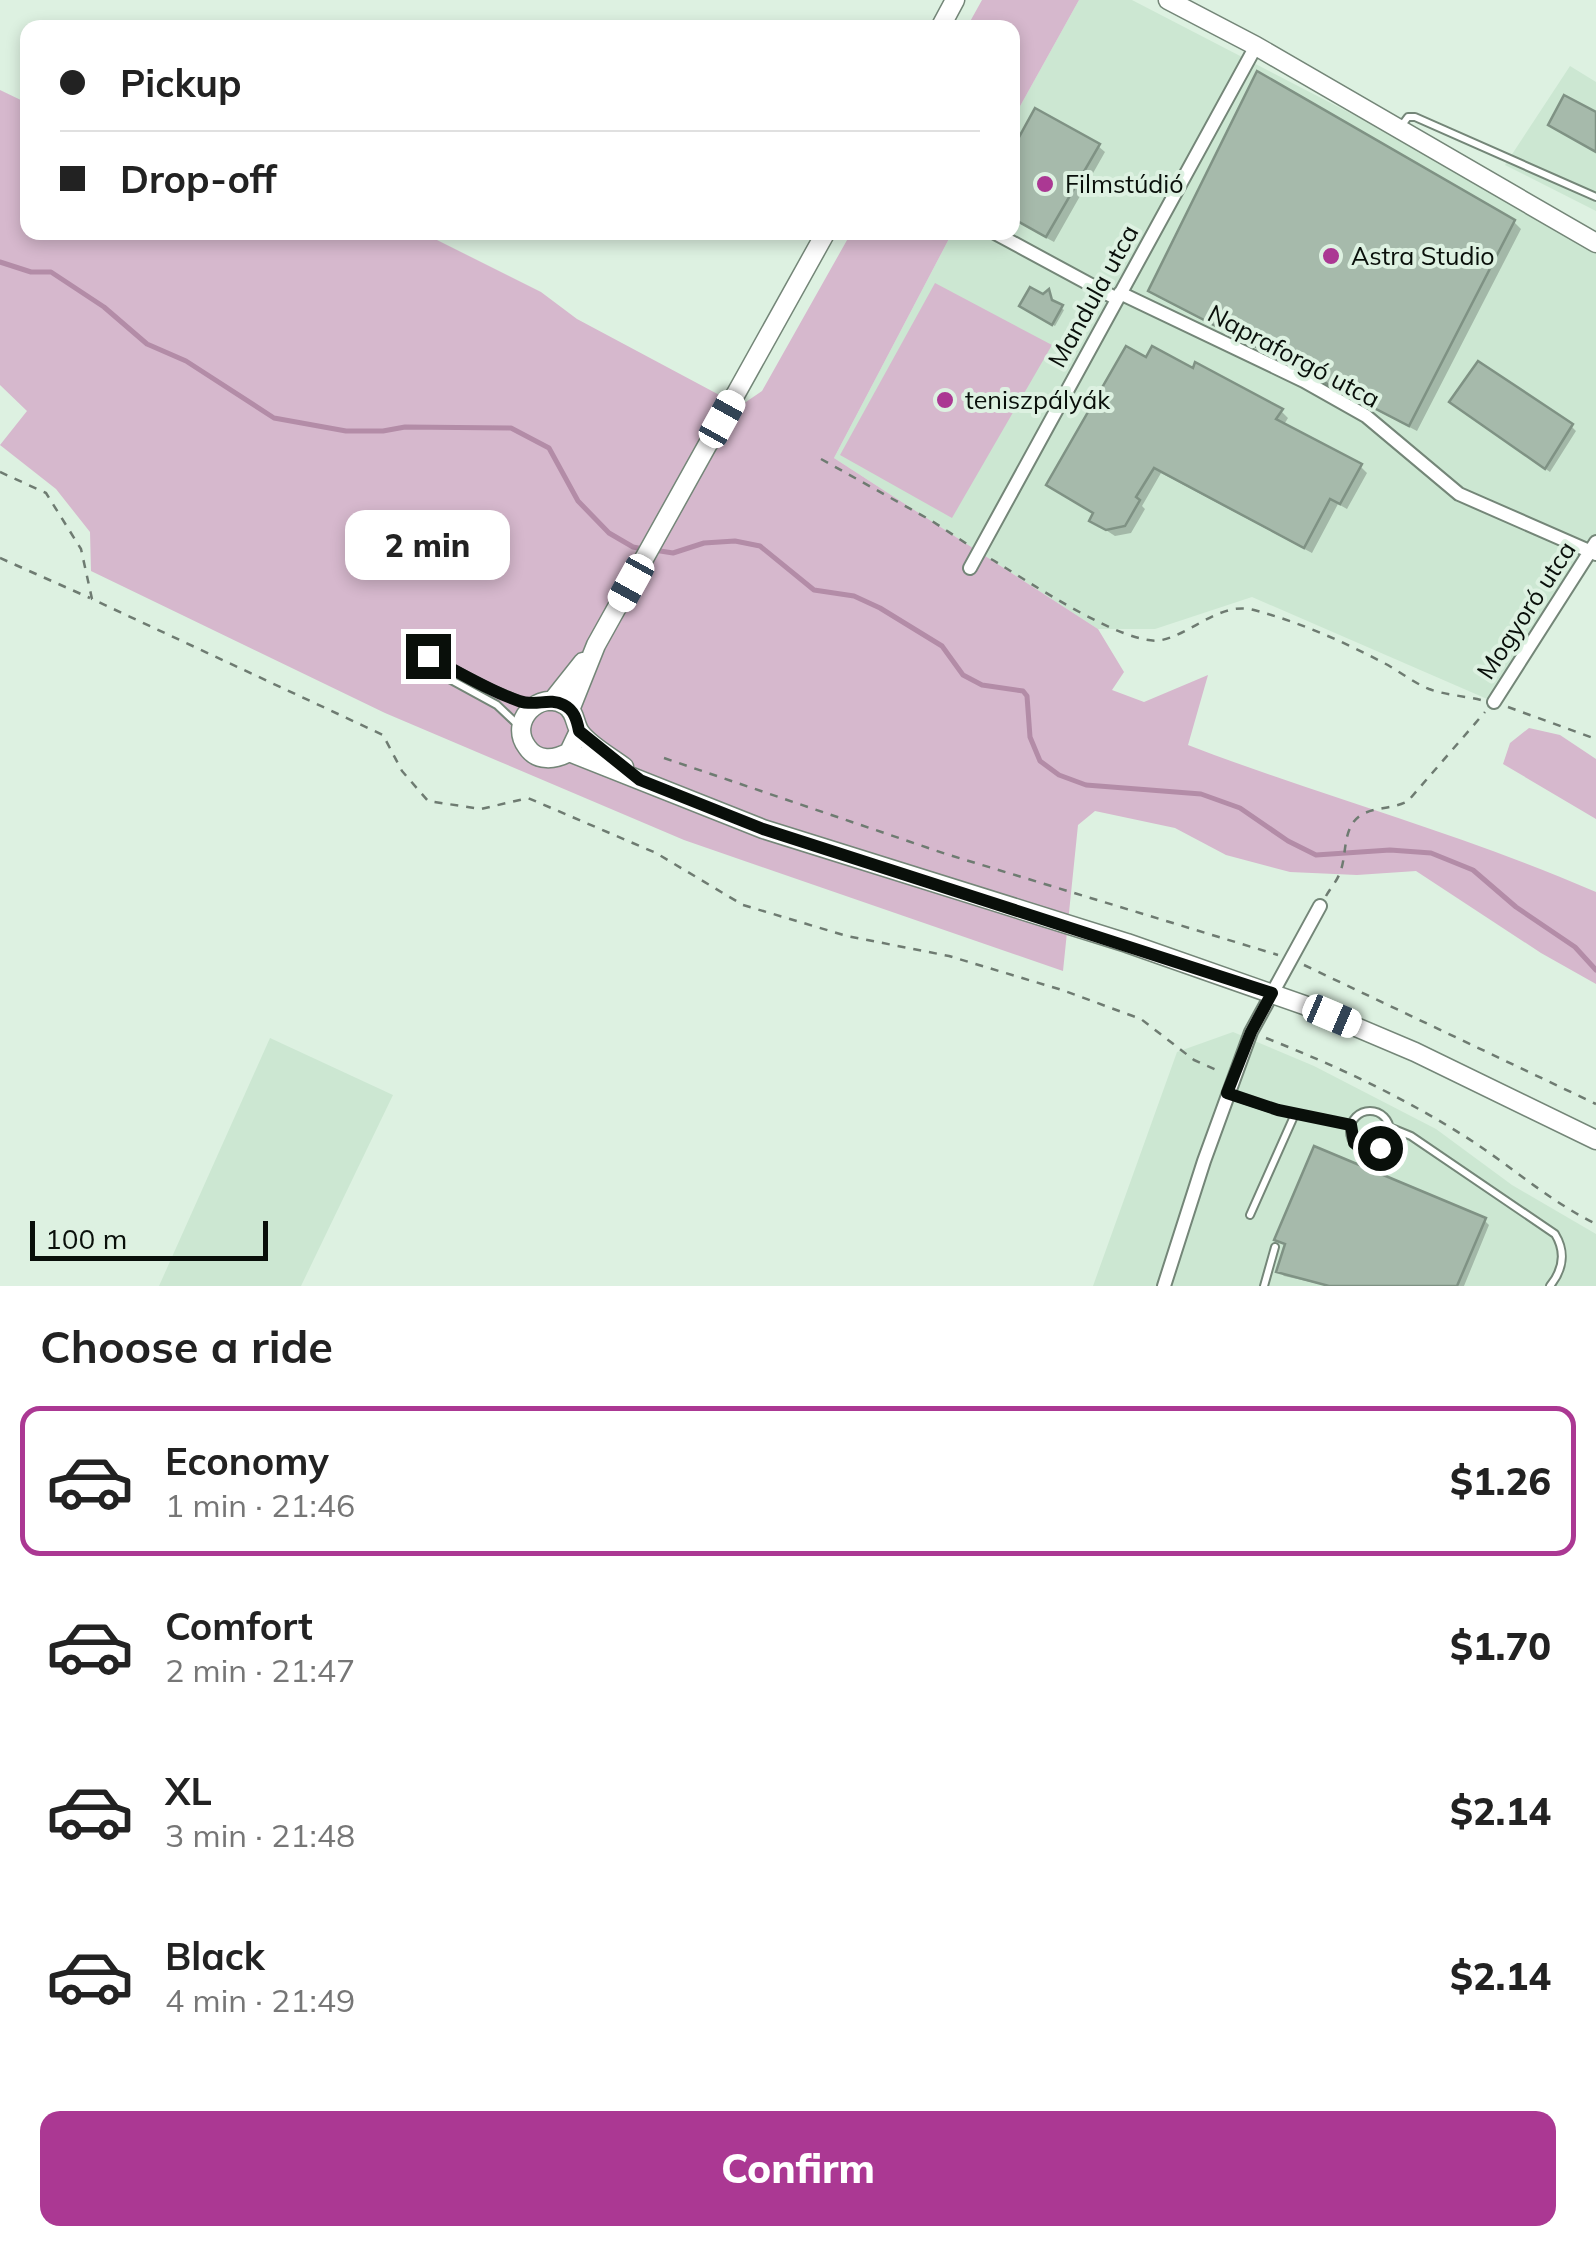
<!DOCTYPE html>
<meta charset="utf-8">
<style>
body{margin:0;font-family:Mulish,sans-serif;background:#f2f2f2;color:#222;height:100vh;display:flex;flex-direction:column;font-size:38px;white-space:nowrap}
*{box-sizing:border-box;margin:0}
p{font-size:32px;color:#767676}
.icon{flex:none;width:55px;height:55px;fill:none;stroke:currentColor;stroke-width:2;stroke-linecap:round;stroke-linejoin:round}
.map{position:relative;height:1286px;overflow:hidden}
.side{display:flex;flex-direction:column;background:#fff;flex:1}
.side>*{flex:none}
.banner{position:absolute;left:20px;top:20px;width:1000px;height:220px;border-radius:20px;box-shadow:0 5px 15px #0003;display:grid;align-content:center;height:220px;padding:0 40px;background:#fff}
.scale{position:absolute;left:30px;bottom:25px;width:238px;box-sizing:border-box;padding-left:10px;border:5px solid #090f0a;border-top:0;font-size:28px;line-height:35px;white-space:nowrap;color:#090f0a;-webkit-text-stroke:8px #ddf1e1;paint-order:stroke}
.end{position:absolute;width:45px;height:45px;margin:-22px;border:12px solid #090f0a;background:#fff;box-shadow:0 0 0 5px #fff}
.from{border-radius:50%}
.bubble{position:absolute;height:70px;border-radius:20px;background:#fff;box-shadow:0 5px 15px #0003;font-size:32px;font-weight:800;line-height:70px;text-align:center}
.car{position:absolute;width:30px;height:60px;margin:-30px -15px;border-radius:12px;box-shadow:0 0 8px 2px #0007;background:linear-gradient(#fff 24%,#345 0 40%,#fff 0 76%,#345 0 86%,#fff 0)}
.banner b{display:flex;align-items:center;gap:35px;height:95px;font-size:38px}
.banner b+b{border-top:2px solid #e0e0e0}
.banner i{width:25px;height:25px;background:#222}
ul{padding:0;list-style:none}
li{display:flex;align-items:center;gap:30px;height:150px;margin:0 20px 15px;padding:0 20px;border:5px solid transparent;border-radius:20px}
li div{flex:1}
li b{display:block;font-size:38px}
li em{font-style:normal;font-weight:800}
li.on{border-color:#ab3893}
li>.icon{width:90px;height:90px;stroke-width:1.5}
h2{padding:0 40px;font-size:45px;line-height:120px}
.cta{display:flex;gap:20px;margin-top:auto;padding:20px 40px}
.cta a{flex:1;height:115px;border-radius:20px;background:#ab3893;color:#fff;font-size:40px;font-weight:800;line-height:115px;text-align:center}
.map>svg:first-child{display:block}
.built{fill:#cce7d2}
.green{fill:#d6b8cd}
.shadow{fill:#0003}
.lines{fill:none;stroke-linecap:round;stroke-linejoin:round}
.stream{stroke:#b38ca7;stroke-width:5}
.building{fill:#a6baab;stroke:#7f9284;stroke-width:2.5}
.lane-casing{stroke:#748678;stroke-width:10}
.street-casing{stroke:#748678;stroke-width:16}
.secondary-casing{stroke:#748678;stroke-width:21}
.path{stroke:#6e7b71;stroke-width:2.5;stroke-dasharray:8 8;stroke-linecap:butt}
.lane{stroke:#fff;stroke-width:6}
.street{stroke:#fff;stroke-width:12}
.secondary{stroke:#fff;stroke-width:18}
.route{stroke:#090f0a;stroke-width:12}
.poi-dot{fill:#ab3893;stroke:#ddf1e1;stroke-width:4}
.labels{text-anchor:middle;stroke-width:8;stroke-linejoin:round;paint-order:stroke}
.poi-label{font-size:25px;fill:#090f0a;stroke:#ddf1e1;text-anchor:start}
.street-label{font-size:25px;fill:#090f0a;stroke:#ddf1e1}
</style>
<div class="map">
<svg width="1596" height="1286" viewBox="0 0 1596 1286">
<rect width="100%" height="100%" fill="#ddf1e1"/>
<path class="built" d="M 1079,0 L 1132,0 L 1433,156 L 1520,211 L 1596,252 L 1596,540 L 1494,702 L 1252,597 L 1155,629 L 1098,629 L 834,458 L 952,233 L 1012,232 L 1013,119 Z
M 1570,66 L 1596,82 L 1596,211 L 1505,165 Z
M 1233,1032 L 1314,1066 L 1436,1129 L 1512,1185 L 1596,1234 L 1596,1286 L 1093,1286 L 1177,1052 Z
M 270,1038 L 393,1095 L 301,1286 L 159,1286 Z"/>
<path class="green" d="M 982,0 L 1079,0 L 1013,119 L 1012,28 L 967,27 Z
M 0,90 L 27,103 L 28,232 L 423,233 L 541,292 L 577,319 L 740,406 L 762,391 L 851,233 L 952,233 L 834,458 L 1098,629 L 1124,672 L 1112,690 L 1144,702 L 1208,675 L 1188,745 C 1323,797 1463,834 1596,892 L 1596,984 L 1541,953 L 1416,871 L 1357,875 L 1290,872 L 1226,855 L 1175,828 L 1095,811 L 1078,825 L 1063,971 L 684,840 L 385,713 L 91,571 L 90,532 L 56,489 L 0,445 L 27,411 L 0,385 Z
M 935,283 L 1052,345 L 952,518 L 840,455 Z
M 1529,728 L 1560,735 L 1596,759 L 1596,819 L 1503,764 L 1510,743 Z"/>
<path class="shadow" d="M 1098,146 L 1105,152 L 1054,242 L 1012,219 L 1012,155 Z
M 1514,222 L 1521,229 L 1417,431 L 1158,297 L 1151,290 Z
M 1049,292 L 1054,303 L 1064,310 L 1055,326 L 1025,309 Z
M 1147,360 L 1281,411 L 1288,418 L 1283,426 L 1360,466 L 1367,473 L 1347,509 L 1338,504 L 1312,553 L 1161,473 L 1142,506 L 1145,509 L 1131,533 L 1115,536 L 1092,521 L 1095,514 L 1049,484 Z
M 1457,407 L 1571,426 L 1576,431 L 1550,472 Z
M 1484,1220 L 1489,1225 L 1464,1286 L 1328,1286 L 1284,1276 L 1279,1271 L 1287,1246 L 1277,1239 Z"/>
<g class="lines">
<path class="stream" d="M 0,262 L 31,272 L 51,272 L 104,307 L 147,344 L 186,361 L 274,418 L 346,431 L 383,431 L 405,427 L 511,428 L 549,448 L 578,501 L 609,533 L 633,547 L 643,549
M 654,550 L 673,553 L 704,543 L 735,541 L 760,546 L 814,590 L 854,596 L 880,608 L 942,646 L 963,675 L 982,685 L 1023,691 L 1027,696 L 1030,737 L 1040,761 L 1059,775 L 1086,785 L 1201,794 L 1240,808 L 1288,841 L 1316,855 L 1390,850 L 1431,853 L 1473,870 L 1516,907 L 1575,947 L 1596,970"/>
</g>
<path class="building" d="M 1257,71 L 1515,220 L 1409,426 L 1148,291 Z
M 1564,95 L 1596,112 L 1596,152 L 1548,125 Z
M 1035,108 L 1100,144 L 1046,237 L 1012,218 L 1012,150 Z
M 1030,287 L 1043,294 L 1049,289 L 1052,300 L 1063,305 L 1052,325 L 1019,306 Z
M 1126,346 L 1146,357 L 1152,346 L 1193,368 L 1195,362 L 1283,409 L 1276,419 L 1362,464 L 1340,504 L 1330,499 L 1304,548 L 1154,468 L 1136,497 L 1140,500 L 1125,526 L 1106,530 L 1089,521 L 1093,513 L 1046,485 Z
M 1478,361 L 1573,424 L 1545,469 L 1449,402 Z
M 1314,1146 L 1486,1218 L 1457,1286 L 1329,1286 L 1276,1272 L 1285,1244 L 1274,1240 Z"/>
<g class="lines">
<defs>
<path id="lane" d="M 1402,125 L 1408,117 L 1415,117 L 1596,197
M 428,656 L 492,689 L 533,706
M 422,664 L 497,705 L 517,724
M 1228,1094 L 1277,1110 L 1351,1125
M1350 1131a20 20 0 1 1 40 0a20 20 0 1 1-40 0Z
M 1389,1127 L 1411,1136 L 1555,1234 C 1566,1252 1563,1270 1550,1286
M 1250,1215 L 1295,1114
M 1264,1286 L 1275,1247"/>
<path id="street" d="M 993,232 L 1117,299
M 1120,293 L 1304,381 L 1366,416 L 1459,494 L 1596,554
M 970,568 L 1256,46
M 1494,702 L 1596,542
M 1164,1286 L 1204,1161 L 1251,1032 L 1320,906"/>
<path id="secondary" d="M 1168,0 L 1256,46 L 1596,243
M 940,28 L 955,0
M 552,701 L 583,662
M 570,710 L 596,645 L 826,232
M 579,731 L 569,752 C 555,760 537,762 527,747 C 508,722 539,689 565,705 C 576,712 574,723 580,732 C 589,745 611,757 624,767
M 569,752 L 763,829 L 1127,943 L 1304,1005 L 1415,1052 L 1596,1140"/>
</defs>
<use href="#lane" class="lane-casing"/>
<use href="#street" class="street-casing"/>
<use href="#secondary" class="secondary-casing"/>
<path class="path" d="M 821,459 L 932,521 L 967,544
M 0,472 L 46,493 L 81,549 L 92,599 L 383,735 L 402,771 L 428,801 L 481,809 L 528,798 L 656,853 L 743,905 L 847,936 L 949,956 L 1062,990 L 1141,1019 L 1194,1060 L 1221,1072
M 0,558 L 90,598
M 991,559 C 1025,579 1126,648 1162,640 C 1193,633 1221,601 1254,610 C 1299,622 1342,641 1382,662 C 1398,670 1412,682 1429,689 C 1445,695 1465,696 1481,700
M 1508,707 L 1596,739
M 664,758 L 946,854 L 1278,955
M 1326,896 C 1330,889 1336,882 1339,875 C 1348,856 1341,828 1361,815 C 1374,807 1393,809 1408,801 L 1485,712
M 1304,965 L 1596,1104
M 1266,1038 C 1334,1065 1399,1095 1461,1134 C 1508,1163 1547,1200 1596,1224"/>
<use href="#lane" class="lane"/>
<use href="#street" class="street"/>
<use href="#secondary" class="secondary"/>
</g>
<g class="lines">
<path class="route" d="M 428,656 C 457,671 487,690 519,701 C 536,707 549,697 564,705 C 574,710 577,720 579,731 L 640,780 L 763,829 L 1272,993 L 1251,1032 L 1227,1093 L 1278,1110 L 1351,1125 L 1354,1143 L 1362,1149 L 1380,1148"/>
</g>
<g class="poi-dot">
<circle cx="1045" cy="184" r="10"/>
<circle cx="1331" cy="256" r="10"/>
<circle cx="945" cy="400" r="10"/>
</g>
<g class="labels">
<g class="poi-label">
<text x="1065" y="193">Filmstúdió</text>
<text x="1351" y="265">Astra Studio</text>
<text x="965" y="409">teniszpályák</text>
</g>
<g class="street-label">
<text transform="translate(1093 296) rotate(-61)" y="9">Mandula utca</text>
<text transform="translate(1294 356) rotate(28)" y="9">Napraforgó utca</text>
<text transform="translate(1526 610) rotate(-57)" y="9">Mogyoró utca</text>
</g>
</g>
</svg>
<div class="scale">100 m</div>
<i class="end from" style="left:1380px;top:1148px"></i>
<i class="end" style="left:428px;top:656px"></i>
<div class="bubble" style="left:345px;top:510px;width:165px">2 min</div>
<i class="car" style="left:722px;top:419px;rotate:29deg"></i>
<i class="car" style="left:631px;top:583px;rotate:209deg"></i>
<i class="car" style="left:1332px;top:1016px;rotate:113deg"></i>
<div class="banner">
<b><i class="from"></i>Pickup</b>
<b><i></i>Drop-off</b>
</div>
</div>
<section class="side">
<h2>Choose a ride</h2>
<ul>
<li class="on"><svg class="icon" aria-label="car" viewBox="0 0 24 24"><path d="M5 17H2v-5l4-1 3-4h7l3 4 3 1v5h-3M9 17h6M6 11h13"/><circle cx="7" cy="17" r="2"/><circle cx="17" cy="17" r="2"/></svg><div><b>Economy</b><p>1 min · 21:46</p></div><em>$1.26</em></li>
<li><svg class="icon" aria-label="car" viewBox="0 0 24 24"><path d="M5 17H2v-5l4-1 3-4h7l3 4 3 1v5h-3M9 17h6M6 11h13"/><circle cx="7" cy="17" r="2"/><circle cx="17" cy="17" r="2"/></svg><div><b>Comfort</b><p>2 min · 21:47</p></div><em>$1.70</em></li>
<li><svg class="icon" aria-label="car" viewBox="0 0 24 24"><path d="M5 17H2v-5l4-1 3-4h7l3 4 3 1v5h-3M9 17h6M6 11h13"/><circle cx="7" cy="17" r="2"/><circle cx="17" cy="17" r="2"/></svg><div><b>XL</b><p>3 min · 21:48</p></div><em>$2.14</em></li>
<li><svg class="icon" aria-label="car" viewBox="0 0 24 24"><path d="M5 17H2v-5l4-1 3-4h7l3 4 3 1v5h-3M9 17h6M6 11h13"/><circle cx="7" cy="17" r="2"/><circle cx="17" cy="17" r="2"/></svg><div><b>Black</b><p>4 min · 21:49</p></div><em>$2.14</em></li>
</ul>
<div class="cta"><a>Confirm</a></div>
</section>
